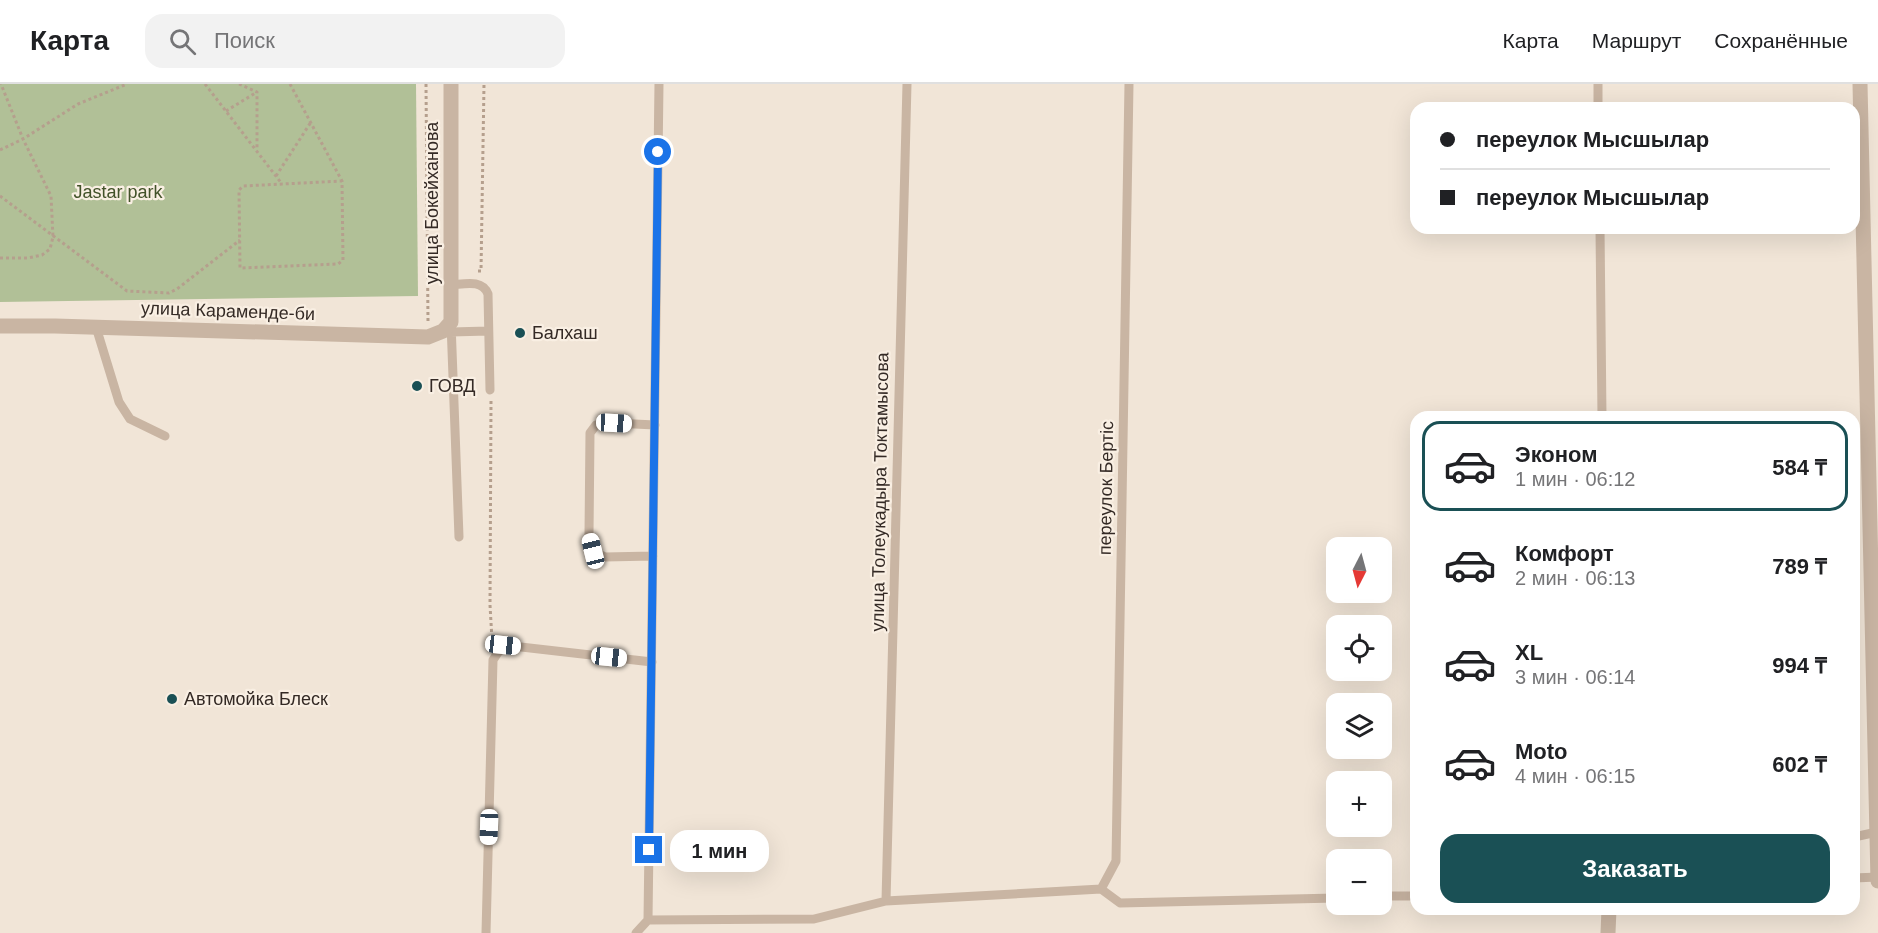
<!DOCTYPE html>
<html lang="ru">
<meta charset="utf-8">
<style>
body{margin:0;font-family:Arial,sans-serif;background:#f2f2f2;color:#202124;height:100vh;display:flex;flex-direction:column;font-size:22px;white-space:nowrap}
*{box-sizing:border-box;margin:0}
p{font-size:20px;color:#757577}
.icon{flex:none;width:33px;height:33px;fill:none;stroke:currentColor;stroke-width:2;stroke-linecap:round;stroke-linejoin:round}
.map{position:relative;flex:1;overflow:hidden}
.sheet{position:absolute;left:1410px;top:327px;width:450px;height:504px;display:flex;flex-direction:column;background:#fff;border-radius:18px;box-shadow:0 6px 24px #0002}
.sheet>*{flex:none}
.banner{position:absolute;left:1410px;top:18px;width:450px;height:132px;border-radius:18px;box-shadow:0 6px 24px #0002;display:grid;align-content:center;height:132px;padding:0 30px;background:#fff}
.needle{width:39px;rotate:186deg}
.controls{position:absolute;left:1326px;top:453px;display:grid;gap:12px}
.controls a{display:grid;place-items:center;width:66px;height:66px;border-radius:12px;background:#fff;box-shadow:0 6px 24px #0002;font-size:30px}
.end{position:absolute;width:27px;height:27px;margin:-14px;border:8px solid #1a73e8;background:#fff;box-shadow:0 0 0 3px #fff}
.from{border-radius:50%}
.bubble{position:absolute;height:42px;border-radius:18px;background:#fff;box-shadow:0 6px 24px #0002;font-size:20px;font-weight:800;line-height:42px;text-align:center}
.car{position:absolute;width:18px;height:36px;margin:-18px -9px;border-radius:8px;box-shadow:0 0 4px 2px #0007;background:linear-gradient(#fff 24%,#345 0 40%,#fff 0 76%,#345 0 86%,#fff 0)}
.banner b{display:flex;align-items:center;gap:21px;height:57px;font-size:22px}
.banner b+b{border-top:2px solid #e0e0e0}
.banner i{width:15px;height:15px;background:#202124}
ul{padding:10px 0 0;list-style:none}
li{display:flex;align-items:center;gap:18px;height:90px;margin:0 12px 9px;padding:0 18px;border:3px solid transparent;border-radius:18px}
li div{flex:1}
li b{display:block;font-size:22px}
li em{font-style:normal;font-weight:800}
li.active{border-color:#1a5055}
li>.icon{width:54px;height:54px;stroke-width:1.5}
.action{display:flex;gap:12px;margin-top:auto;padding:12px 30px}
.action a{flex:1;height:69px;border-radius:18px;background:#1a5055;color:#fff;font-size:24px;font-weight:800;line-height:69px;text-align:center}
header{display:flex;align-items:center;gap:36px;box-sizing:border-box;height:84px;padding:0 30px;background:#fff;border-bottom:2px solid #e0e0e0}
header strong{font-size:28px}
nav{display:flex;gap:33px;margin-inline-start:auto;font-size:21px}
.search{width:420px;height:54px;background:#f2f2f2;display:flex;align-items:center;gap:15px;box-sizing:border-box;padding:0 21px;border-radius:18px;color:#757577;font-size:22px}
.map>svg:first-child{display:block}
.green{fill:#b1c097}
.lines{fill:none;stroke-linecap:round;stroke-linejoin:round}
.path{stroke:#b59f8d;stroke-width:3;stroke-dasharray:3 3;stroke-linecap:butt}
.service{stroke:#c9b5a3;stroke-width:9}
.minor{stroke:#c9b5a3;stroke-width:15}
.tertiary{stroke:#c9b5a3;stroke-width:15}
.route{stroke:#1a73e8;stroke-width:8}
.poi-dot{fill:#1a5055;stroke:#f9efe3;stroke-width:2}
.labels{text-anchor:middle;stroke-width:4.5;stroke-linejoin:round;paint-order:stroke}
.park-label{font-size:18px;fill:#425229;stroke:#f9efe3}
.street-label{font-size:18px;fill:#342a25;stroke:#f9efe3}
.poi-label{font-size:18px;fill:#342a25;stroke:#f9efe3;text-anchor:start}
</style>
<header>
<strong>Карта</strong>
<div class="search"><svg class="icon" aria-label="search" viewBox="0 0 24 24"><circle cx="10" cy="10" r="6"/><path d="M15 15l6 6"/></svg>Поиск</div>
<nav><a>Карта</a><a>Маршрут</a><a>Сохранённые</a></nav>
</header>
<div class="map">
<svg width="1878" height="849" viewBox="0 0 1878 849">
<rect width="100%" height="100%" fill="#f1e5d7"/>
<path class="green" d="M 0,0 L 416,0 L 418,212 L 0,218 Z"/>
<g class="lines">
<path class="path" d="M 205,0 L 282,100
M 239,0 L 257,8 L 257,66
M 290,0 L 342,97 L 343,176 L 338,180 L 240,184 L 239,106 L 243,102 L 342,97
M 426,0 L 428,238
M 226,27 L 257,8
M 0,66 L 23,55 L 78,20 L 127,0
M 276,92 L 311,38
M 0,112 L 127,207 L 169,209 L 177,205 L 240,156
M 0,174 L 28,174 L 42,171 L 50,165 L 53,153 L 51,112 L 23,55 L 1,0
M 478,187 L 481,187 L 484,0
M 491,317 L 490,521 L 492,556"/>
<path class="service" d="M 1598,0 L 1598,24
M 1600,144 L 1602,333
M 451,201 C 465,200 482,195 488,210 L 490,306
M 451,239 L 459,453
M 96,243 L 119,318 L 130,335 L 165,352
M 451,248 L 488,247
M 653,472 L 605,473 L 593,467 L 589,450 L 590,349 L 596,341 L 614,339 L 655,341
M 1854,753 L 1877,748
M 1854,794 L 1878,793
M 1101,805 L 1116,777 L 1129,0
M 1382,812 L 1416,812
M 886,817 L 907,0
M 648,836 L 659,0
M 486,849 L 493,576 L 503,561 L 652,578
M 636,849 L 648,836 L 814,835 L 886,817 L 1101,805 L 1120,819 L 1336,814"/>
<path class="minor" d="M 1608,849 L 1609,825"/>
<path class="tertiary" d="M 1860,0 L 1878,797
M 0,242 L 55,242 L 428,253 L 443,247 L 451,238 L 451,0"/>
</g>
<g class="lines">
<path class="route" d="M 649,766 L 658,68"/>
</g>
<g class="poi-dot">
<circle cx="520" cy="249" r="6"/>
<circle cx="417" cy="302" r="6"/>
<circle cx="172" cy="615" r="6"/>
</g>
<g class="labels">
<g class="park-label">
<text x="118" y="114">Jastar park</text>
</g>
<g class="street-label">
<text transform="translate(432 119) rotate(-90)" y="6">улица Бокейханова</text>
<text transform="translate(228 227) rotate(2)" y="6">улица Караменде-би</text>
<text transform="translate(1106 404) rotate(-89)" y="6">переулок Бертіс</text>
<text transform="translate(880 408) rotate(-89)" y="6">улица Толеукадыра Токтамысова</text>
</g>
<g class="poi-label">
<text x="532" y="255">Балхаш</text>
<text x="429" y="308">ГОВД</text>
<text x="184" y="621">Автомойка Блеск</text>
</g>
</g>
</svg>
<div class="controls">
<a><svg class="needle" viewBox="-14 -14 28 28"><path d="M0-13l5 13h-10z" fill="#e53935"/><path d="M0 13l5-13h-10z" fill="#757577"/></svg></a>
<a><svg class="icon" aria-label="locate" viewBox="0 0 24 24"><circle cx="12" cy="12" r="6"/><path d="M12 2v4M12 18v4M2 12h4M18 12h4"/></svg></a>
<a><svg class="icon" aria-label="layers" viewBox="0 0 24 24"><path d="M12 4l9 5-9 5-9-5zM3 14l9 5 9-5"/></svg></a>
<a>+</a>
<a>−</a>
</div>
<i class="end from" style="left:658px;top:68px"></i>
<i class="end" style="left:649px;top:766px"></i>
<div class="bubble" style="left:670px;top:746px;width:99px">1 мин</div>
<i class="car" style="left:614px;top:339px;rotate:93deg"></i>
<i class="car" style="left:593px;top:467px;rotate:346deg"></i>
<i class="car" style="left:503px;top:561px;rotate:96deg"></i>
<i class="car" style="left:609px;top:573px;rotate:96deg"></i>
<i class="car" style="left:489px;top:743px;rotate:182deg"></i>
<div class="banner">
<b><i class="from"></i>переулок Мысшылар</b>
<b><i></i>переулок Мысшылар</b>
</div>
<section class="sheet">
<ul>
<li class="active"><svg class="icon" aria-label="car" viewBox="0 0 24 24"><path d="M5 17H2v-5l4-1 3-4h7l3 4 3 1v5h-3M9 17h6M6 11h13"/><circle cx="7" cy="17" r="2"/><circle cx="17" cy="17" r="2"/></svg><div><b>Эконом</b><p>1 мин · 06:12</p></div><em>584 ₸</em></li>
<li><svg class="icon" aria-label="car" viewBox="0 0 24 24"><path d="M5 17H2v-5l4-1 3-4h7l3 4 3 1v5h-3M9 17h6M6 11h13"/><circle cx="7" cy="17" r="2"/><circle cx="17" cy="17" r="2"/></svg><div><b>Комфорт</b><p>2 мин · 06:13</p></div><em>789 ₸</em></li>
<li><svg class="icon" aria-label="car" viewBox="0 0 24 24"><path d="M5 17H2v-5l4-1 3-4h7l3 4 3 1v5h-3M9 17h6M6 11h13"/><circle cx="7" cy="17" r="2"/><circle cx="17" cy="17" r="2"/></svg><div><b>XL</b><p>3 мин · 06:14</p></div><em>994 ₸</em></li>
<li><svg class="icon" aria-label="car" viewBox="0 0 24 24"><path d="M5 17H2v-5l4-1 3-4h7l3 4 3 1v5h-3M9 17h6M6 11h13"/><circle cx="7" cy="17" r="2"/><circle cx="17" cy="17" r="2"/></svg><div><b>Moto</b><p>4 мин · 06:15</p></div><em>602 ₸</em></li>
</ul>
<div class="action"><a>Заказать</a></div>
</section>
</div>
